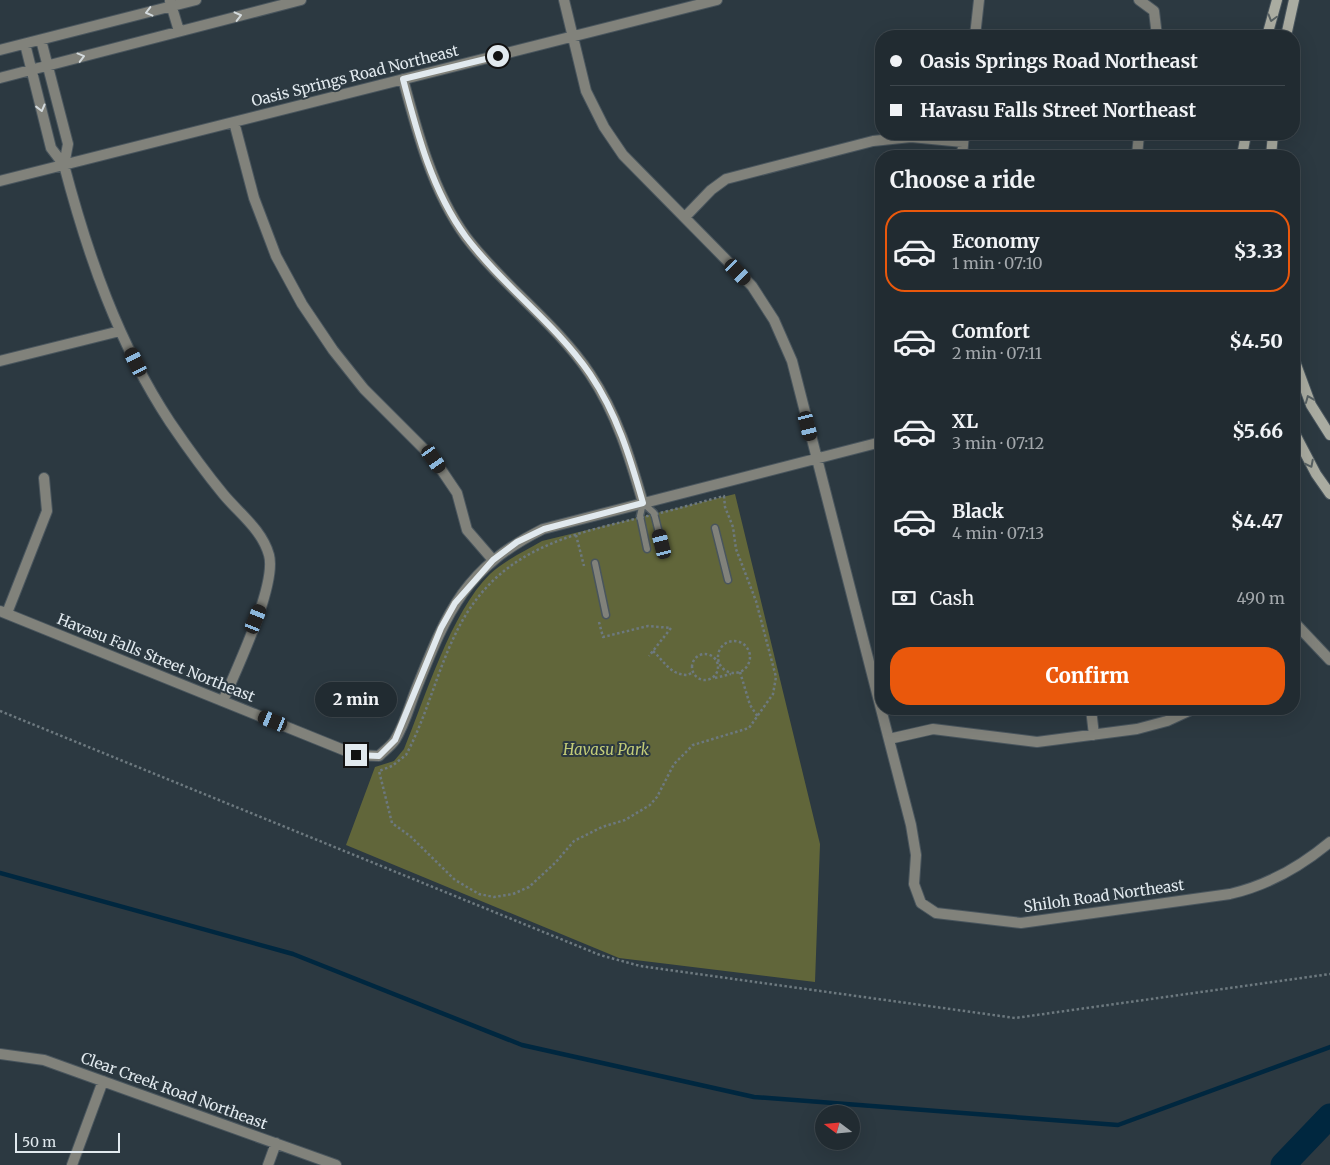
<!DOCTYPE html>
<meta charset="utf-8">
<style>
body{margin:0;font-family:Merriweather,serif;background:#293339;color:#f1f3f6;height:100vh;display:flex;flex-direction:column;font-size:19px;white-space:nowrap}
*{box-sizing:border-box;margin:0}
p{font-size:16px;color:#a2a7ab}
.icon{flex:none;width:28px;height:28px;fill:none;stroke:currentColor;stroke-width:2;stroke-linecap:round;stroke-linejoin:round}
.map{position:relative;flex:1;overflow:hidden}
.details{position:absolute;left:875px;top:150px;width:425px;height:565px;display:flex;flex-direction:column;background:#212b31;border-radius:20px;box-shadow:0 5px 20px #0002,0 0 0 1px #3e474d}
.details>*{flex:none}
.top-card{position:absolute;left:875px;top:30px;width:425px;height:110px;border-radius:20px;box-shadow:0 5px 20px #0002,0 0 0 1px #3e474d;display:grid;align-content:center;height:110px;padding:0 15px;background:#212b31}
.needle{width:32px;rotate:286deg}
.fabs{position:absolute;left:815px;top:1105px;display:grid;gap:10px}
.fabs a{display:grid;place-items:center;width:45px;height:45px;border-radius:50%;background:#212b31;box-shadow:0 5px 20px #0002,0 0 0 1px #3e474d;font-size:25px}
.scale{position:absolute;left:15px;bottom:12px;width:105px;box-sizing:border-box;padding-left:5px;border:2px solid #e1e9ee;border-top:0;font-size:14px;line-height:18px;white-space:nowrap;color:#e1e9ee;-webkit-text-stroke:4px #2c3941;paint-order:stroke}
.end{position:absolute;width:22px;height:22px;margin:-11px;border:6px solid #e1e9ee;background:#111;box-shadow:0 0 0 2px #111}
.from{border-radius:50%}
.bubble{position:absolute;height:35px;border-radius:18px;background:#212b31;box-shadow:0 5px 20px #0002,0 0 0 1px #3e474d;font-size:16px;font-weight:800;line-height:35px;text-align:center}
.car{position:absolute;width:15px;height:30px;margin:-15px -8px;border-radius:6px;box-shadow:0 0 4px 1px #0007;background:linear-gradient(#222 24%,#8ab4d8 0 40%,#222 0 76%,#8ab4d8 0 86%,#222 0)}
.top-card b{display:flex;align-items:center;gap:18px;height:48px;font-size:19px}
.top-card b+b{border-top:1px solid #3e474d}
.top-card i{width:12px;height:12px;background:#f1f3f6}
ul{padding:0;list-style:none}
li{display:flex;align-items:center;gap:15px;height:82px;margin:0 10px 8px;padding:0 5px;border:2px solid transparent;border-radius:20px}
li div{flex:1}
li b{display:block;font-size:19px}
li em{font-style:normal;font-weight:800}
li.on{border-color:#ea580c}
li>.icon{width:45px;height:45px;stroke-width:1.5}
h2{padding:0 15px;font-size:22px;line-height:60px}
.pay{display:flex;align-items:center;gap:12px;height:55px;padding:0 15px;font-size:19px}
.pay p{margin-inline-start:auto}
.action{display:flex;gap:10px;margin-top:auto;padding:10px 15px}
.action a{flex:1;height:58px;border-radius:20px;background:#ea580c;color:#fff;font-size:20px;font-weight:800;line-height:58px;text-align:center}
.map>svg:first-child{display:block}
.green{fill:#61663a}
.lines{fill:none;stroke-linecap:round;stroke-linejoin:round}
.stream{stroke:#00273f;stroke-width:4.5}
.river{stroke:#00273f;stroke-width:25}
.lane-casing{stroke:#49555d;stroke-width:9}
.street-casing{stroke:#49555d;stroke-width:12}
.secondary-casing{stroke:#49555d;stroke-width:12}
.path{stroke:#6d797f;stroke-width:2.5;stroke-dasharray:2.5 2.5;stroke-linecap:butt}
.lane{stroke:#81827b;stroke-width:6}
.street{stroke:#81827b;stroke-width:10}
.secondary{stroke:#aaaca1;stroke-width:10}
.oneway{stroke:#d3dadd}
.oneway2{stroke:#586163}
.route{stroke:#e1e9ee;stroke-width:6}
.labels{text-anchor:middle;stroke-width:4;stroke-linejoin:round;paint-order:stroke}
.street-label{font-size:15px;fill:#e1e9ee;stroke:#2c3941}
.park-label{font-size:15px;font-style:italic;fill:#c2cb78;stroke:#2c3941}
</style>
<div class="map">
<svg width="1330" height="1165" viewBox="0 0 1330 1165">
<rect width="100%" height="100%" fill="#2c3941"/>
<path class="green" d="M 735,494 L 820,844 L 815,982 L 619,958 L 346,845 L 375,767 L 394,761 L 404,749 C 425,698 451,612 490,574 C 505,560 525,551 542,541 Z"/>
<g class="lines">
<path class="stream" d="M 0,873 L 293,954 L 522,1045 L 754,1097 L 1118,1125 L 1330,1047"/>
<path class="river" d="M 1283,1165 L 1330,1116"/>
<defs>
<path id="lane" d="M 715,528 L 728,580
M 647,549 L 640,516 L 643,503 L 654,513 L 662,545
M 595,563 L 606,615"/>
<path id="street" d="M 564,0 L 586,91 L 604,127 L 623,155 L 752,286 L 774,320 L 792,361 L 881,709
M 1139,0 L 1154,11 L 1157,36
M 170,1 L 179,31
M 975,36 L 979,0
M 25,44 L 51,148 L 64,165 L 68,144 L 41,40
M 0,50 L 196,0
M 0,78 L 301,0
M 403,79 C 417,132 433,192 466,237 C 503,286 556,323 590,374 C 617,414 630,458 643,503
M 234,122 L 254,198 L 276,256 L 302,304 L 333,350 L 364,389 L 434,459 L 457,493 L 467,530 L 493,560
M 962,156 L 964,134
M 1137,156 L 1139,134
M 64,165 C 88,256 118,343 170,422 C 187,447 205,472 224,495 C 240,514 262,530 269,555 C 277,585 236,670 223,701
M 0,181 L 717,0
M 685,217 L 711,190 L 726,179 L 873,141 L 911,137 L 963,142
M 0,361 L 120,331
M 0,611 L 356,755 L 379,756 C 384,751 391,746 395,740 C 405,724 410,704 417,687 C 448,610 465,568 543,529 L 881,442
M 7,613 L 47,511 L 44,478
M 1294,622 L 1330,660
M 881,709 L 911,825 L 916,855 L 914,884 L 921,903 L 936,913 L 1021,923 L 1230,894 C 1269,885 1300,867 1330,842
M 1091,709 L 1094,735
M 889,739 L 933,729 L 1037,742 L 1137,729 L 1167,721 L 1193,709
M 0,1054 L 44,1060 L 336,1165
M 72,1165 L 103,1081
M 268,1165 L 276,1143"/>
<path id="secondary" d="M 1267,36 L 1277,0
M 1286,36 L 1294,0
M 1242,156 L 1246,134
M 1271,156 L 1273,134
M 1294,359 L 1311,405 L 1330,435
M 1294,432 L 1316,474 L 1330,494"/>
</defs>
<use href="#lane" class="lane-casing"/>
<use href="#street" class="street-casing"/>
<use href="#secondary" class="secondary-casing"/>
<path class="path" d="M 724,496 L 725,507 L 733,527 L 736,549 L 756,601 L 776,677 L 773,694 L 749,728 L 693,745 L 674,764 L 657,797 L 650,805 L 625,820 L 602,827 L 574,841 L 555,863 L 529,887 L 513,894 L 494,897 L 479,894 L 455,880 L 410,836 L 392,823 L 379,771 L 392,766 L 406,755 C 428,714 438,666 460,625 C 500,550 567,535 643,517 C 670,511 697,503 724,496 Z
M 576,535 L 584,566
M 599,622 L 603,637 L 648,626 L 671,628 L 649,656
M718 657a16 16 0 1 1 32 0a16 16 0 1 1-32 0Z
M 653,651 C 665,662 670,675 688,675 L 693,672
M692 667a13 13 0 1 1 26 0a13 13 0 1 1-26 0Z
M 740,672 L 750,705 L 758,717
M 715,678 L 731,674
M 0,711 L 600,955 L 640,966 L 1015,1018 L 1330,974"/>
<use href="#lane" class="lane"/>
<use href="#street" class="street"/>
<use href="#secondary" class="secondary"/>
</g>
<defs><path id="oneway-chevron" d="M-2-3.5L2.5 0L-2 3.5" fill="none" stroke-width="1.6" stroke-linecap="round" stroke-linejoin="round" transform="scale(1.25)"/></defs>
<g class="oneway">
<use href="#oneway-chevron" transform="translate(149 12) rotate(166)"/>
<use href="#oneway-chevron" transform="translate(238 16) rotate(-14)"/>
<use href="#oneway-chevron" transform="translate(81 57) rotate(-15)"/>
<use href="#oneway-chevron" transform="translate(41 108) rotate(76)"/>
</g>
<g class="oneway2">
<use href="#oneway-chevron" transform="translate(1272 18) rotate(106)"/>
<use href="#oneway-chevron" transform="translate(1309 399) rotate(-112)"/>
<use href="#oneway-chevron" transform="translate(1310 464) rotate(63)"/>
</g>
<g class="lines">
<path class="route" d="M 356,755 L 379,756 L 395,740 L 441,628 L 455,603 L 493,560 L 517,542 L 544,529 L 643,503 C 630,457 617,414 590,374 C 555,323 503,286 466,237 C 432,191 417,133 403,79 L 498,56"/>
</g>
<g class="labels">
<g class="street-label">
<text transform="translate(355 76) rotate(-14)" y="5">Oasis Springs Road Northeast</text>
<text transform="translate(156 658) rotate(22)" y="5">Havasu Falls Street Northeast</text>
<text transform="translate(1104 896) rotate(-8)" y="5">Shiloh Road Northeast</text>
<text transform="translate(174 1091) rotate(20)" y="5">Clear Creek Road Northeast</text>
</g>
<g class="park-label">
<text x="606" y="755">Havasu Park</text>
</g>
</g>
</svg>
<div class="fabs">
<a><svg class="needle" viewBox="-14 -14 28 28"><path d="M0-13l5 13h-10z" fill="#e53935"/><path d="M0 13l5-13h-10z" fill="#a2a7ab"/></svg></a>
</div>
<div class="scale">50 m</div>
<i class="end from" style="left:498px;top:56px"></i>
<i class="end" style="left:356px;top:755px"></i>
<div class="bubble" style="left:315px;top:682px;width:82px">2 min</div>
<i class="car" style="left:738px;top:272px;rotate:136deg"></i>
<i class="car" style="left:136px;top:362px;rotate:334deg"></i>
<i class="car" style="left:808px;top:426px;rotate:166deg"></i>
<i class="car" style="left:434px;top:459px;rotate:145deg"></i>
<i class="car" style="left:662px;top:544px;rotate:346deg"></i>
<i class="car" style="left:256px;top:619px;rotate:22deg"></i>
<i class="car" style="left:273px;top:721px;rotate:292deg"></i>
<div class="top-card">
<b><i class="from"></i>Oasis Springs Road Northeast</b>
<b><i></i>Havasu Falls Street Northeast</b>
</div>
<section class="details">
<h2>Choose a ride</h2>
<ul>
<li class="on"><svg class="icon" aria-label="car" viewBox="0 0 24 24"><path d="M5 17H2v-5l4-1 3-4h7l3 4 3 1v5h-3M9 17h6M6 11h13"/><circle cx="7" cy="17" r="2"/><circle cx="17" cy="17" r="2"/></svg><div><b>Economy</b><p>1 min · 07:10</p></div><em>$3.33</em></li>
<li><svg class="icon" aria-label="car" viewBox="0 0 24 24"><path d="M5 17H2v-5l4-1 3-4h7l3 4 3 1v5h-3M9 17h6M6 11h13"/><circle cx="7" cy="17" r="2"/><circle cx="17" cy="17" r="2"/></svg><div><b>Comfort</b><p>2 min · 07:11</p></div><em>$4.50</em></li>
<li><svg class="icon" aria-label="car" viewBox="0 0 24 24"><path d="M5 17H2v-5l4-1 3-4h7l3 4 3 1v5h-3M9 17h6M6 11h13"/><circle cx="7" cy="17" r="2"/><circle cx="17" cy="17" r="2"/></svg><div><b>XL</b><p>3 min · 07:12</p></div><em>$5.66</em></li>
<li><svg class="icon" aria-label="car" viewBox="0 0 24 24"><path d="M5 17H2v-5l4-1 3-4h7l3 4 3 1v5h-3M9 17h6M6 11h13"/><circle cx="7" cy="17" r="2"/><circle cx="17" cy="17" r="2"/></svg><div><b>Black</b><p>4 min · 07:13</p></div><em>$4.47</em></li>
</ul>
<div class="pay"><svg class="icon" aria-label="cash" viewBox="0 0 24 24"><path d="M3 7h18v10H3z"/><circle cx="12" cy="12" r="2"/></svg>Cash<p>490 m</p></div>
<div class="action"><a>Confirm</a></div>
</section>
</div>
